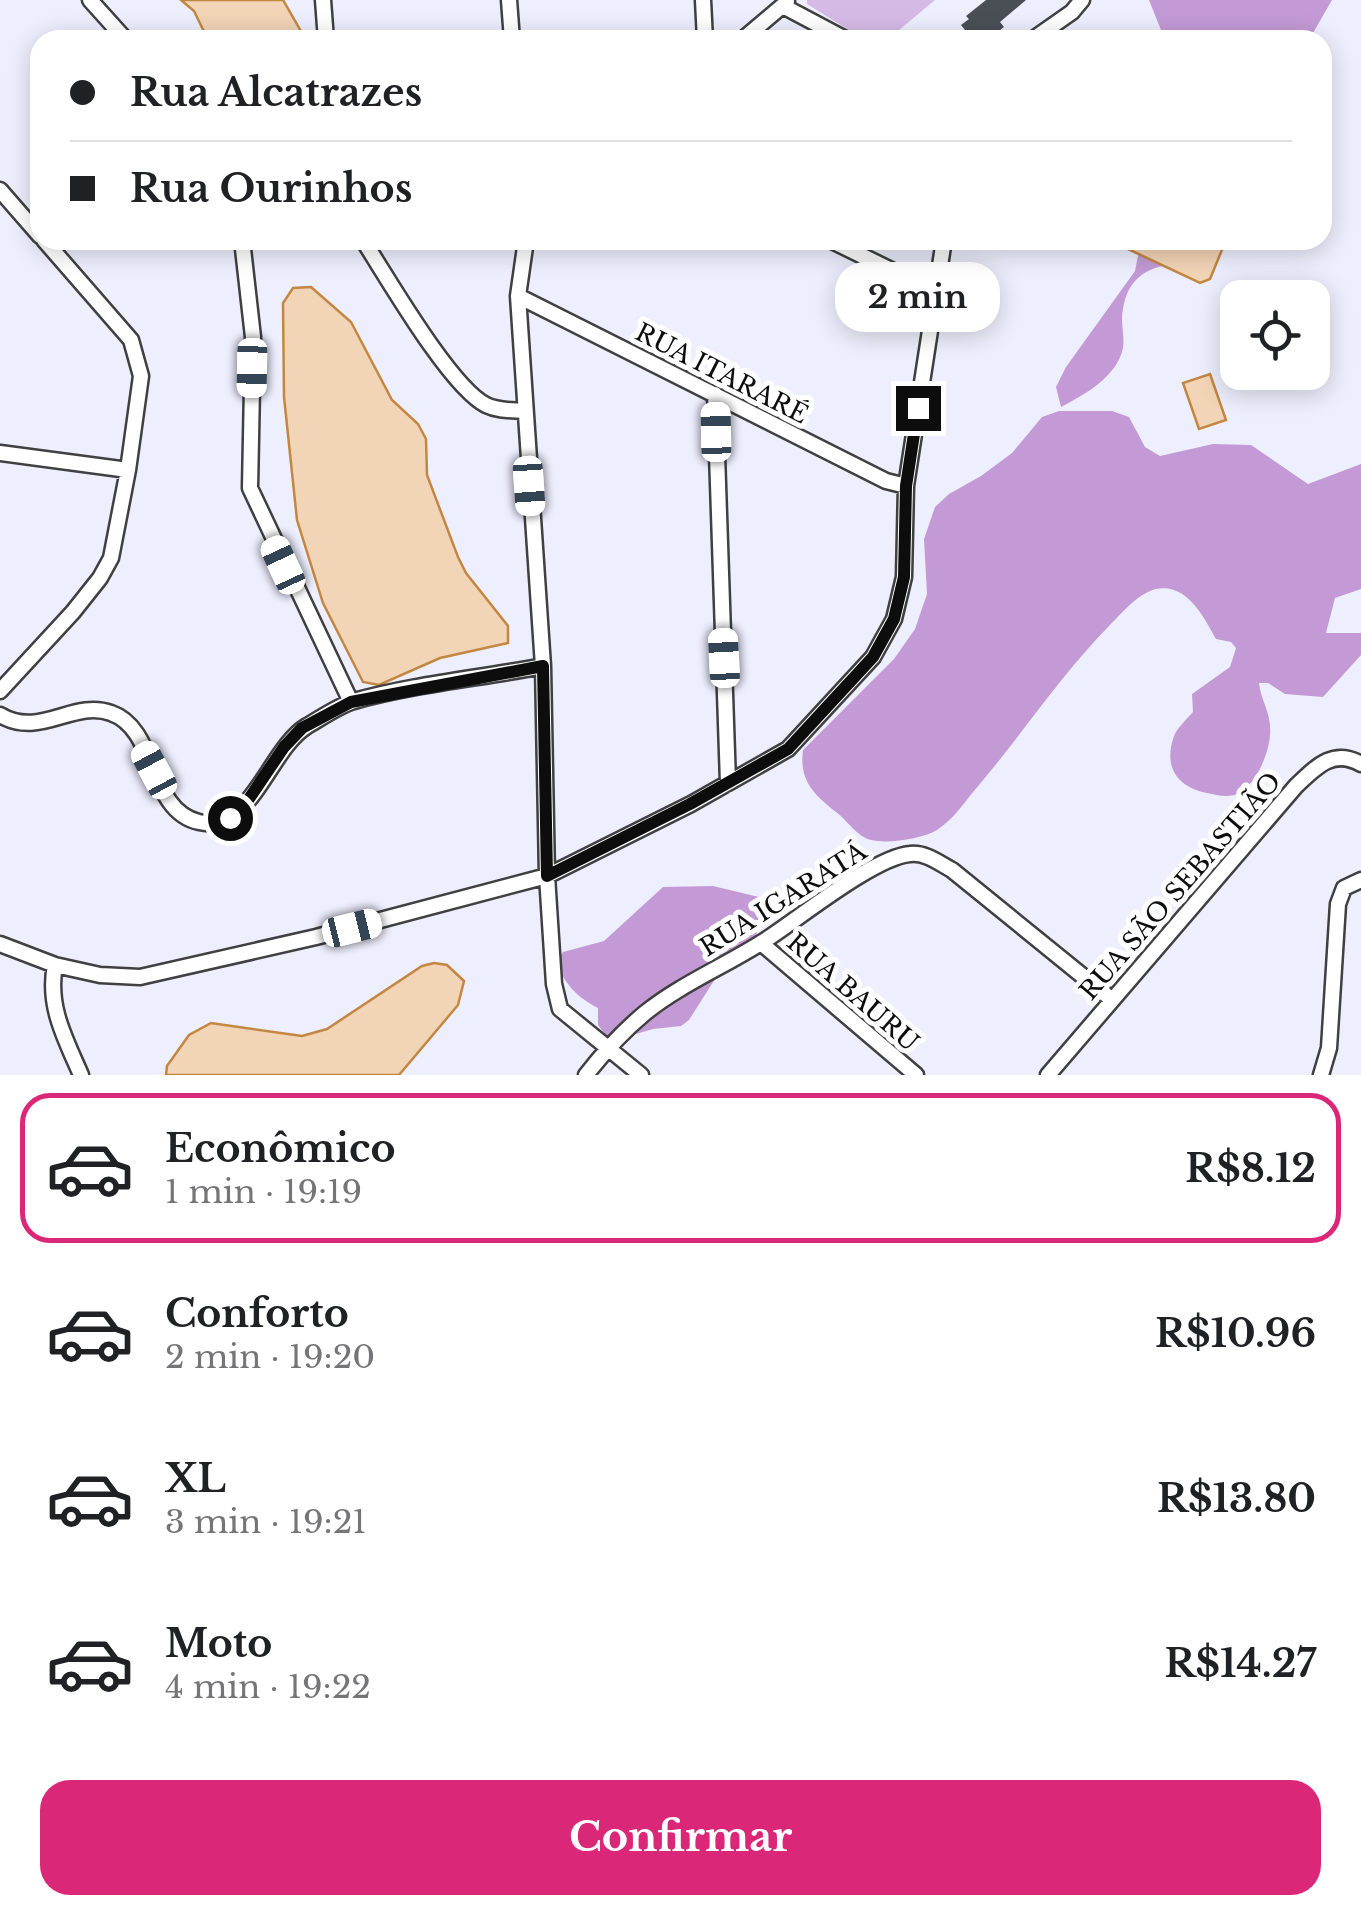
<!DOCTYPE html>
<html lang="pt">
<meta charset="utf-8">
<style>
body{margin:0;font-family:"Libre Baskerville",serif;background:#f2f2f2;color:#202124;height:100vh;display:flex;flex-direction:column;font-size:38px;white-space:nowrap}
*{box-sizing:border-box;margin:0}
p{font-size:32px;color:#757577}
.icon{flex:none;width:55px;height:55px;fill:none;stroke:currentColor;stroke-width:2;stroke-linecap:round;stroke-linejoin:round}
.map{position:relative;height:1075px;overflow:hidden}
.sheet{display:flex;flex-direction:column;background:#fff;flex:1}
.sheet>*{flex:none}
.top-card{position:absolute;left:30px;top:30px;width:1302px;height:220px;border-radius:30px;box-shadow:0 5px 25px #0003;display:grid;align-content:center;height:220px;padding:0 40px;background:#fff}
.buttons{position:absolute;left:1220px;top:280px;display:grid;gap:20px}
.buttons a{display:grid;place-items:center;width:110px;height:110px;border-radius:20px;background:#fff;box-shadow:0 5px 25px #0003;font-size:50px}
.end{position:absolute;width:45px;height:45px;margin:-22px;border:12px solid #0d0d0d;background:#fff;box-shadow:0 0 0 5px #fff}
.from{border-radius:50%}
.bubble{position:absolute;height:70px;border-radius:30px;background:#fff;box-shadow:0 5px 25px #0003;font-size:32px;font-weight:700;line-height:70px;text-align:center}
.car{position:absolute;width:30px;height:60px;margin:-30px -15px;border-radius:12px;box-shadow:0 0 8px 2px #0007;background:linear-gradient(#fff 24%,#345 0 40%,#fff 0 76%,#345 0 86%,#fff 0)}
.top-card b{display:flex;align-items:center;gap:35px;height:95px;font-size:38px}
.top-card b+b{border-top:2px solid #e0e0e0}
.top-card i{width:25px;height:25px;background:#202124}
ul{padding:18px 0 0;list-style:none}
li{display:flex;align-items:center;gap:30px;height:150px;margin:0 20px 15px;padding:0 20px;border:5px solid transparent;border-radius:30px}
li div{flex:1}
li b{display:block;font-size:38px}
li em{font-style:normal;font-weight:700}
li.current{border-color:#db2777}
li>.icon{width:90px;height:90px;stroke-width:1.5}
.cta{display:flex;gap:20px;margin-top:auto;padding:20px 40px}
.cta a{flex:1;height:115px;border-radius:30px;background:#db2777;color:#fff;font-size:40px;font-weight:700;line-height:115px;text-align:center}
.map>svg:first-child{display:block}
.green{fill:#d5bae6}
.forest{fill:#c39ad5}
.water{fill:#f2d4b6;stroke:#c38742;stroke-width:2.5}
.building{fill:#4a4f55}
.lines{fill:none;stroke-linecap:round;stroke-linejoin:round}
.minor-casing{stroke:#404040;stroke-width:19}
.minor{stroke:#fff;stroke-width:14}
.route{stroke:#0d0d0d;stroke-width:12}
.labels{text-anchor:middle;stroke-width:10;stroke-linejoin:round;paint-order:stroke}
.street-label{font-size:25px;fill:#0d0d0d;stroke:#fff}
</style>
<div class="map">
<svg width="1361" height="1075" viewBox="0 0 1361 1075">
<rect width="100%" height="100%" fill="#eeeffe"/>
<path class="green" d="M 807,0 L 935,0 L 887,40 L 865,40 L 807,4 Z"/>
<path class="forest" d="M 1149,0 L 1332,0 L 1309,40 L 1165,40 Z
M 1141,240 L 1221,240 L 1209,257 L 1206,282 L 1194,266 C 1160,261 1129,270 1123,309 C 1120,322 1125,336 1123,348 C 1117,377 1084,395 1061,407 L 1056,387 L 1066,367 L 1135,271 Z
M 1059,411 L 1112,411 L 1129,417 L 1145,447 L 1160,456 L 1213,444 L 1251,445 L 1308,484 L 1361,464 L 1361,589 L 1335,598 L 1326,633 L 1361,633 L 1361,655 L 1323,697 L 1285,694 L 1268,683 L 1259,683 C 1261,702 1272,713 1270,735 C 1269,754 1255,787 1237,794 C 1227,798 1217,795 1207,793 C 1177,787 1163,767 1174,736 C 1177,728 1187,719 1193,712 L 1192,694 L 1230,667 L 1236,648 L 1231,642 L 1216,639 C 1205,619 1187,582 1156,589 C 1137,594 1122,613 1109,626 C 1061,675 1023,733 979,785 C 966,800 954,819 937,830 C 922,839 888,844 871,840 C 856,836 848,821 836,812 C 813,794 799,780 803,750 L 894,659 L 915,629 L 927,594 L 924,539 L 935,507 L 949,494 L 981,476 L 1012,453 L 1042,417 Z
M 713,886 L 763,898 L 754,947 L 715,979 L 689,1020 L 681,1026 L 653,1029 L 619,1039 L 606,1036 L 598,1025 L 598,1008 C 577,997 564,984 557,962 L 563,952 L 604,941 L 663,887 Z"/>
<path class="water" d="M 181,0 L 283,0 L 306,40 L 208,40 L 194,11 Z
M 1226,240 L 1210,279 L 1200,283 L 1111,241 Z
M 311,287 L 351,322 L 392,400 L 418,424 L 426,439 L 427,475 L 458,557 L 466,573 L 508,626 L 508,643 L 440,658 L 379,685 L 363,682 L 323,603 L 297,520 L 284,397 L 283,303 L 293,288 Z
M 1210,374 L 1226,420 L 1199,429 L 1183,383 Z
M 434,963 L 447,965 L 464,981 L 458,1005 L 399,1075 L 166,1075 L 167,1066 L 189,1035 L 211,1023 L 302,1036 L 327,1029 L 422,966 Z"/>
<path class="building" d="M 986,0 L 1026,0 L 1000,22 L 1004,27 L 995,34 L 993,32 L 984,40 L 973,40 L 961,25 L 969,19 L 966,16 Z"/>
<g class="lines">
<defs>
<path id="minor" d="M 90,0 L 126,40
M 323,0 L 326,40
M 509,0 L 512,40
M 703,0 L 705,40
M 783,6 L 847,40
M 742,40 L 787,2
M 1032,40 L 1072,12 L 1082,0
M 0,190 L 40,236
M 242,240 L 253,337 L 250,488 L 351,702
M 363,240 C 387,277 450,387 486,405 C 498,411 512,410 525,411
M 526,240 L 518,296 L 543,666 L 547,876 L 554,984 L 560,1009 L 641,1075
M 830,240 L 936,292
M 518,296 L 886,481 L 906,486
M 715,394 L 728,783
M 0,453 L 128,470
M 0,691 L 73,612 L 100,578 L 111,558 L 128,470 L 141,376 L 131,340 L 44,240
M 0,715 C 40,739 73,699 111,713 C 158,729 148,811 199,822 C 251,834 269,749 307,726 C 321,718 338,706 354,701 C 415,684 481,678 543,666
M 761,943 L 916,1075
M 0,944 L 55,965 L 100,975 L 140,977 L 316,937 L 547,876 L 691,804 L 788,749 L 873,657 L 894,619 L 904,577 L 906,486 L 944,240
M 55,965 C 47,1006 65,1038 81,1075
M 586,1075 C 604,1052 622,1032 645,1013 C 681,984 725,966 764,941 C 797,920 874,857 910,854 C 925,852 939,863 952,870 L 1111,999
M 1048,1075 L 1296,786 C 1316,767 1333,748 1361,764
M 1321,1075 L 1329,1048 L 1338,904 L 1344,888 L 1361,880"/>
</defs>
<use href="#minor" class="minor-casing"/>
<use href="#minor" class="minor"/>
</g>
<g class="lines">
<path class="route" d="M 230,818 L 242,809 L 284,747 L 302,728 L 351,702 L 543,666 L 547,876 L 690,804 L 788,749 L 873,657 L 894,619 L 904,577 L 906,486 L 918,408"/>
</g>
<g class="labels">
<g class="street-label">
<text transform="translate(722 373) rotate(27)" y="9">RUA ITARARÉ</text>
<text transform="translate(1180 886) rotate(-49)" y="9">RUA SÃO SEBASTIÃO</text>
<text transform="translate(783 899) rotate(-32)" y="9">RUA IGARATÁ</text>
<text transform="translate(853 992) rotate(41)" y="9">RUA BAURU</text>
</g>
</g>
</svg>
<div class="buttons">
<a><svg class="icon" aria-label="locate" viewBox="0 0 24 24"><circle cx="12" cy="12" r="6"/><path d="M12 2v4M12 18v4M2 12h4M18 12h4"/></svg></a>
</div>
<i class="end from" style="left:230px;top:818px"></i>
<i class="end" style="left:918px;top:408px"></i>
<div class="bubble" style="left:835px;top:262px;width:165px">2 min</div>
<i class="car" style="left:252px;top:368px;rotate:181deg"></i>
<i class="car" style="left:716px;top:432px;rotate:359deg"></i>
<i class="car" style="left:529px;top:486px;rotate:176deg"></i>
<i class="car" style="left:283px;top:565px;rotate:335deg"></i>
<i class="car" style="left:724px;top:658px;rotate:357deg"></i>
<i class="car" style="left:154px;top:770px;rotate:332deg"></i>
<i class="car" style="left:352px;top:928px;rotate:76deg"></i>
<div class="top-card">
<b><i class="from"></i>Rua Alcatrazes</b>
<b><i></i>Rua Ourinhos</b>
</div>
</div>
<section class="sheet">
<ul>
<li class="current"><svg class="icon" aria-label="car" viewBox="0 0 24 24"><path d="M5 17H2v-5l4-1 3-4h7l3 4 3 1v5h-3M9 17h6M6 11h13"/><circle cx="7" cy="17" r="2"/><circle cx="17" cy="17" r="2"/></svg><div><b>Econômico</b><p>1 min · 19:19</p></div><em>R$8.12</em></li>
<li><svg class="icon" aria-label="car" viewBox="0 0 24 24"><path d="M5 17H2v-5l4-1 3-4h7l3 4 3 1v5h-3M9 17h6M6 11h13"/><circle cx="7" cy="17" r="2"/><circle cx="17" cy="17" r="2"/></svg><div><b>Conforto</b><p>2 min · 19:20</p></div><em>R$10.96</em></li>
<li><svg class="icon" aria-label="car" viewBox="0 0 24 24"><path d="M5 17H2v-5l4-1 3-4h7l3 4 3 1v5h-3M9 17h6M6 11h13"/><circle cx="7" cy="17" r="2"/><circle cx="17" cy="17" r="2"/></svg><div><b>XL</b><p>3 min · 19:21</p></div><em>R$13.80</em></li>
<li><svg class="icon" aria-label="car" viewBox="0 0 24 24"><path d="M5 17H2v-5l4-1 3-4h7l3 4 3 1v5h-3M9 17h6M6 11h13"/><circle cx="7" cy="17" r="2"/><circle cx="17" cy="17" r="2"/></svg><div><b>Moto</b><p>4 min · 19:22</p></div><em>R$14.27</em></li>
</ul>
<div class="cta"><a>Confirmar</a></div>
</section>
